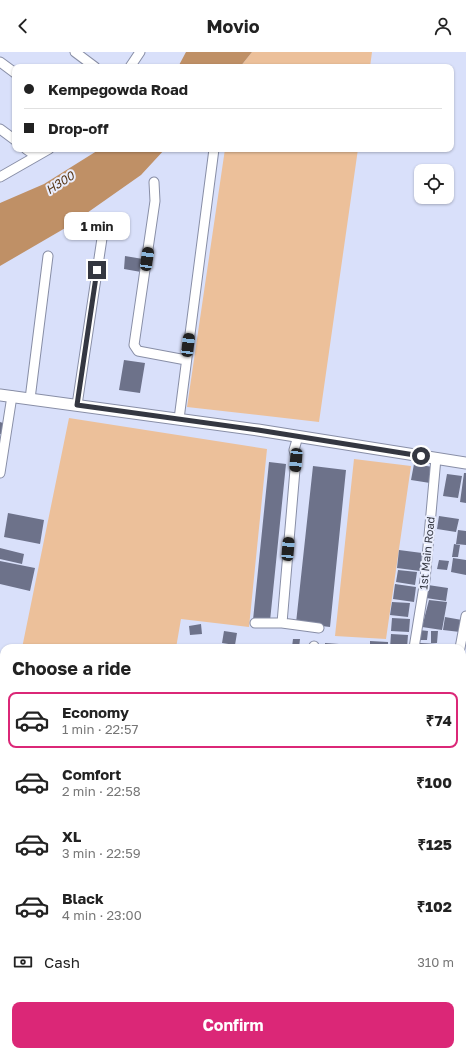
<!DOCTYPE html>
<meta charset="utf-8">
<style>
body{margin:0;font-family:"Golos Text",sans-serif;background:#f6f6f6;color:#222;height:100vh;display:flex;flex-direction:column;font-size:15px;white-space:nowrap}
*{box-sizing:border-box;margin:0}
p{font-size:13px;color:#767676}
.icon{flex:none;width:22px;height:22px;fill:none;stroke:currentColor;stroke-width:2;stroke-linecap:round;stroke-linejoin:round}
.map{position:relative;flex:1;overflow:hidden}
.side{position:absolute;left:0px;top:592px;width:466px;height:412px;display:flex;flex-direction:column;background:#fff;border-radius:12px 12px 0 0;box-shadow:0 1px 3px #0004}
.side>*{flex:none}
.guide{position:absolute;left:12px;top:12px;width:442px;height:88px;border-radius:8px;box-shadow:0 1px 3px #0004;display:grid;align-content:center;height:88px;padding:0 12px;background:#fff}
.tools{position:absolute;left:414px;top:112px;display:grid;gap:8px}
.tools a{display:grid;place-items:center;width:40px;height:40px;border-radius:8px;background:#fff;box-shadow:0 1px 3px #0004;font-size:20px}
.end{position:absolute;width:18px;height:18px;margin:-9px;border:5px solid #343741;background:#fff;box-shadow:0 0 0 2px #fff}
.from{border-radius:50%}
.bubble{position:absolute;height:28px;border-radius:8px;background:#fff;box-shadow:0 1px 3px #0004;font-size:13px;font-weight:700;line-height:28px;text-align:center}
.car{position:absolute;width:12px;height:24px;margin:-12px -6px;border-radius:5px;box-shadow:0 0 3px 1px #0007;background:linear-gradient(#222 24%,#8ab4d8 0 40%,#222 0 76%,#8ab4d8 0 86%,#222 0)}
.guide b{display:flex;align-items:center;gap:14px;height:38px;font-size:15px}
.guide b+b{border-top:1px solid #e0e0e0}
.guide i{width:10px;height:10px;background:#222}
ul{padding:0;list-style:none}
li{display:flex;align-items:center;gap:12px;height:56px;margin:0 8px 6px;padding:0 4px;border:2px solid transparent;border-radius:8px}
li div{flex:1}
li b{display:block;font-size:15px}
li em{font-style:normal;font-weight:700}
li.on{border-color:#db2777}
li>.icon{width:36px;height:36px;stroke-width:1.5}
h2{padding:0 12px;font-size:18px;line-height:48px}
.pay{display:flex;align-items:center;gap:10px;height:44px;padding:0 12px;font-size:15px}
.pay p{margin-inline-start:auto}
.action{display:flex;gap:8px;margin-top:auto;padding:8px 12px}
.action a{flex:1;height:46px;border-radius:8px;background:#db2777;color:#fff;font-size:16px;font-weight:700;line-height:46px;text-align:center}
header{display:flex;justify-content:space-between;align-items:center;height:52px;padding:0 12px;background:#fff;font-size:18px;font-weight:700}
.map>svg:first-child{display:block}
.grass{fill:#ecc09a}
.water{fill:#bf9066}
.building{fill:#6d728a}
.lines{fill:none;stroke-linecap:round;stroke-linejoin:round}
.minor-casing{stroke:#888ea6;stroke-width:11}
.tertiary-casing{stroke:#888ea6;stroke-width:13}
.minor{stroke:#fff;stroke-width:9}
.tertiary{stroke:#fff;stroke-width:11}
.route{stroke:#343741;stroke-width:5}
.labels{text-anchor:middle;stroke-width:4;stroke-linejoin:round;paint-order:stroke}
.street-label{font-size:11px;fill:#343741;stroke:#e9edfd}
.water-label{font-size:12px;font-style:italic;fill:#563514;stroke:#e9edfd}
</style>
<header><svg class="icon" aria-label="back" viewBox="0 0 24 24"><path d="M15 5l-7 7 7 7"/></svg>Movio<svg class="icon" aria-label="person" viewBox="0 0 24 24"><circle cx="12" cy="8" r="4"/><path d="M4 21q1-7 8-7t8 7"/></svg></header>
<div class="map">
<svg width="466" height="1004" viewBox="0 0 466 1004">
<rect width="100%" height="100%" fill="#d9e0fa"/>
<path class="grass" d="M 252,0 L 372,0 L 370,15 L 240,15 Z
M 225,97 L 358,97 L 319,370 L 187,355 Z
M 69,366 L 267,397 L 249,575 L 181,567 L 176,596 L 22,596 Z
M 354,407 L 411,414 L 386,587 L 335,584 Z"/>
<path class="water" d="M 186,0 L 252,0 L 240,15 L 178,15 Z
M 100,97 L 165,97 L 141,123 L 67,175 L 0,214 L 0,151 L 44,132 Z"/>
<path class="building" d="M 125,204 L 143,207 L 141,220 L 124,217 Z
M 124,308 L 145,311 L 140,341 L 119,338 Z
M 0,370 L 3,371 L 1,382 L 0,382 Z
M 269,410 L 286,412 L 270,569 L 253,568 Z
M 414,412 L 433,415 L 430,431 L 411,428 Z
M 313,414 L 346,418 L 330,575 L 296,571 Z
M 464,421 L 466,421 L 466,451 L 460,450 Z
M 447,422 L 462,424 L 458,446 L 443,444 Z
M 8,461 L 44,468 L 40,492 L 4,485 Z
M 439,464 L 459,467 L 456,480 L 437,477 Z
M 458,478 L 466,479 L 466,493 L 456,492 Z
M 454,492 L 460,493 L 458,505 L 452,505 Z
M 0,496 L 24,502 L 22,512 L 0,507 Z
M 399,498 L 422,501 L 420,519 L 397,516 Z
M 453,506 L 466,508 L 466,523 L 451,520 Z
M 439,508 L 449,509 L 447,518 L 437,517 Z
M 0,509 L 35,516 L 30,539 L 0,532 Z
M 398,518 L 417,520 L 415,533 L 396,530 Z
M 395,532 L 416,535 L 414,550 L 393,547 Z
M 428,533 L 448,536 L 446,549 L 426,546 Z
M 429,548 L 447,550 L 442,578 L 422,575 Z
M 392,550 L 410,551 L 408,565 L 390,563 Z
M 445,565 L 462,568 L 460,580 L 443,578 Z
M 392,566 L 410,567 L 409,580 L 391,579 Z
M 201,572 L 202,582 L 190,583 L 189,574 Z
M 419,578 L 428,579 L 427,588 L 419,588 Z
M 224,579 L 237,581 L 235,593 L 222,591 Z
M 431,579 L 438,579 L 437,591 L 431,591 Z
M 391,582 L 408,583 L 407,596 L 390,596 Z
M 293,587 L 300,587 L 299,596 L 292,595 Z
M 370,589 L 388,590 L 388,596 L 370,596 Z
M 325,591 L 339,592 L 339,596 L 325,596 Z
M 420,591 L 437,592 L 437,596 L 419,596 Z
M 341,592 L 360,593 L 360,596 L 341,596 Z
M 462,682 L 466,683 L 466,701 L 462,701 Z
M 0,691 L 4,692 L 4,751 L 0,760 Z
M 462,703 L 466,703 L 466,720 L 462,719 Z
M 462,733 L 466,734 L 466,751 L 462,751 Z
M 462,753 L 466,754 L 465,772 L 462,771 Z
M 0,798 L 4,799 L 4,805 L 0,805 Z
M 1,825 L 4,826 L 4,834 L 0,833 Z
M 0,835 L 4,836 L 4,850 L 0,849 Z
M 462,846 L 466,847 L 466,868 L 462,867 Z
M 3,855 L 4,855 L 4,867 L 1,866 Z
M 1,869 L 4,869 L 4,882 L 0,881 Z
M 462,869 L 466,870 L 466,897 L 462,897 Z
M 0,882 L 4,883 L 4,902 L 0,901 Z
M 0,911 L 4,912 L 4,933 L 0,932 Z
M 0,933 L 4,934 L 2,947 L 0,946 Z
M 3,993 L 4,1000 L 33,1000 L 33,1004 L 2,1004 Z
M 41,1000 L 63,1000 L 63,1004 L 41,1002 Z
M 66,1000 L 83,1000 L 83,1004 L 66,1002 Z
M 84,1000 L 101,1000 L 101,1004 L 84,1004 Z
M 112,1000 L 121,1000 L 120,1004 L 111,1004 Z
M 122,1000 L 132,1000 L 131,1004 L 121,1004 Z
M 133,1000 L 150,1000 L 149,1004 L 132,1004 Z
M 262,1000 L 271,1000 L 271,1004 L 262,1004 Z
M 275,1000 L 296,1003 L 296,1004 L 274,1004 Z
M 311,1000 L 327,1000 L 327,1004 L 310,1004 Z
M 362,1000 L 378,1000 L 378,1004 L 361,1004 Z
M 213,1001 L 226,1003 L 226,1004 L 213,1004 Z"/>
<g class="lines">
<defs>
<path id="minor" d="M 75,0 L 95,15
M 0,10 L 15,21
M 130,15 L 140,0
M 0,77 L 15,88
M 26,97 L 36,104
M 0,125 L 49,97
M 154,130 L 155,149 L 134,293 L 138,299 L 186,308
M 30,347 L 48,204
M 77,353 L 104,173
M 179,367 L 214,97
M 0,421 L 12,344
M 255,571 L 282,571 L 296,406 L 294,398 L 298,384
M 282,571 L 319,576
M 314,596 L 314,594
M 414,596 L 425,528 L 436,406
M 460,596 L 466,564
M 462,625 L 466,625
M 462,674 L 466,675
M 462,724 L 466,725
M 462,778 L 466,779
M 0,786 L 4,787
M 2,820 L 4,813
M 462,834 L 466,834
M 0,906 L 4,907
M 462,907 L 466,907
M 0,970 L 4,952
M 186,1000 L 205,1004
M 441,1000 L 453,1002
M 34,1004 L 35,1000
M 108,1004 L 109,1000
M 154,1004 L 155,1000
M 257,1004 L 258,1000
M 300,1004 L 301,1000
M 330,1004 L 330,1000
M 401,1004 L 401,1000"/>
<path id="tertiary" d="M 0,343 L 258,378 L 466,411"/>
</defs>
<use href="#minor" class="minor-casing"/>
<use href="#tertiary" class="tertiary-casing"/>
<use href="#minor" class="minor"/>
<use href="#tertiary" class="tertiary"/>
</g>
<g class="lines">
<path class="route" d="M 97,218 L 77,353 L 258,378 L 421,404"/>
</g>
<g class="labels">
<g class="street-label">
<text transform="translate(427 501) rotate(-84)" y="4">1st Main Road</text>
</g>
<g class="water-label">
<text transform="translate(60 131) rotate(-33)" y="4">H300</text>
</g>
</g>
</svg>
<div class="tools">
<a><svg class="icon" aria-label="locate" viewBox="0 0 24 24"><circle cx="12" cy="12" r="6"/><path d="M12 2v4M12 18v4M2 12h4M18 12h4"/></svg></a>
</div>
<i class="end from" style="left:421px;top:404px"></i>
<i class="end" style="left:97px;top:218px"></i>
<div class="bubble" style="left:64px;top:160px;width:66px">1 min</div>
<i class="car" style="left:147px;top:207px;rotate:8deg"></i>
<i class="car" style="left:188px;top:293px;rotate:7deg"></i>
<i class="car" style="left:296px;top:408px;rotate:185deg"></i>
<i class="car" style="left:288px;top:497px;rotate:5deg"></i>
<div class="guide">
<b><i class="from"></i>Kempegowda Road</b>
<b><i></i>Drop-off</b>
</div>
<section class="side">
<h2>Choose a ride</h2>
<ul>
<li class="on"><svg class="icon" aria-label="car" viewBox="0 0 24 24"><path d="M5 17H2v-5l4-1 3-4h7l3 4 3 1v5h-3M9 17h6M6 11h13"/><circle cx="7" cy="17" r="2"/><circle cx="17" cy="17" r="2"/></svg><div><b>Economy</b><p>1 min · 22:57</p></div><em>₹74</em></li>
<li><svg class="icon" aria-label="car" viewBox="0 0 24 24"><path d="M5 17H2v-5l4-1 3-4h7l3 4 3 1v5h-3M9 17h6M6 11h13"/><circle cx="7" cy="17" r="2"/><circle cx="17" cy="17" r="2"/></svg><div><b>Comfort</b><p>2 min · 22:58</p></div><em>₹100</em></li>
<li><svg class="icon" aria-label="car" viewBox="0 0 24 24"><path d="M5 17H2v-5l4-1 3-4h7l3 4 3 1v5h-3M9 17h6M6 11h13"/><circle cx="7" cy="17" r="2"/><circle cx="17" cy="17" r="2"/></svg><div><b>XL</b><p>3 min · 22:59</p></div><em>₹125</em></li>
<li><svg class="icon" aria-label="car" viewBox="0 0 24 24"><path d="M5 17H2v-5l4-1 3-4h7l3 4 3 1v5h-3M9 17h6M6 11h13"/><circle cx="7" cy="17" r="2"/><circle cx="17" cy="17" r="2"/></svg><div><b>Black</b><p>4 min · 23:00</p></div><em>₹102</em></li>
</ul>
<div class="pay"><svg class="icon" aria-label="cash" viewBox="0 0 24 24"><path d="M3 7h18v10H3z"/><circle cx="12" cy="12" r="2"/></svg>Cash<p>310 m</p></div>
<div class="action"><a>Confirm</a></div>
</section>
</div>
